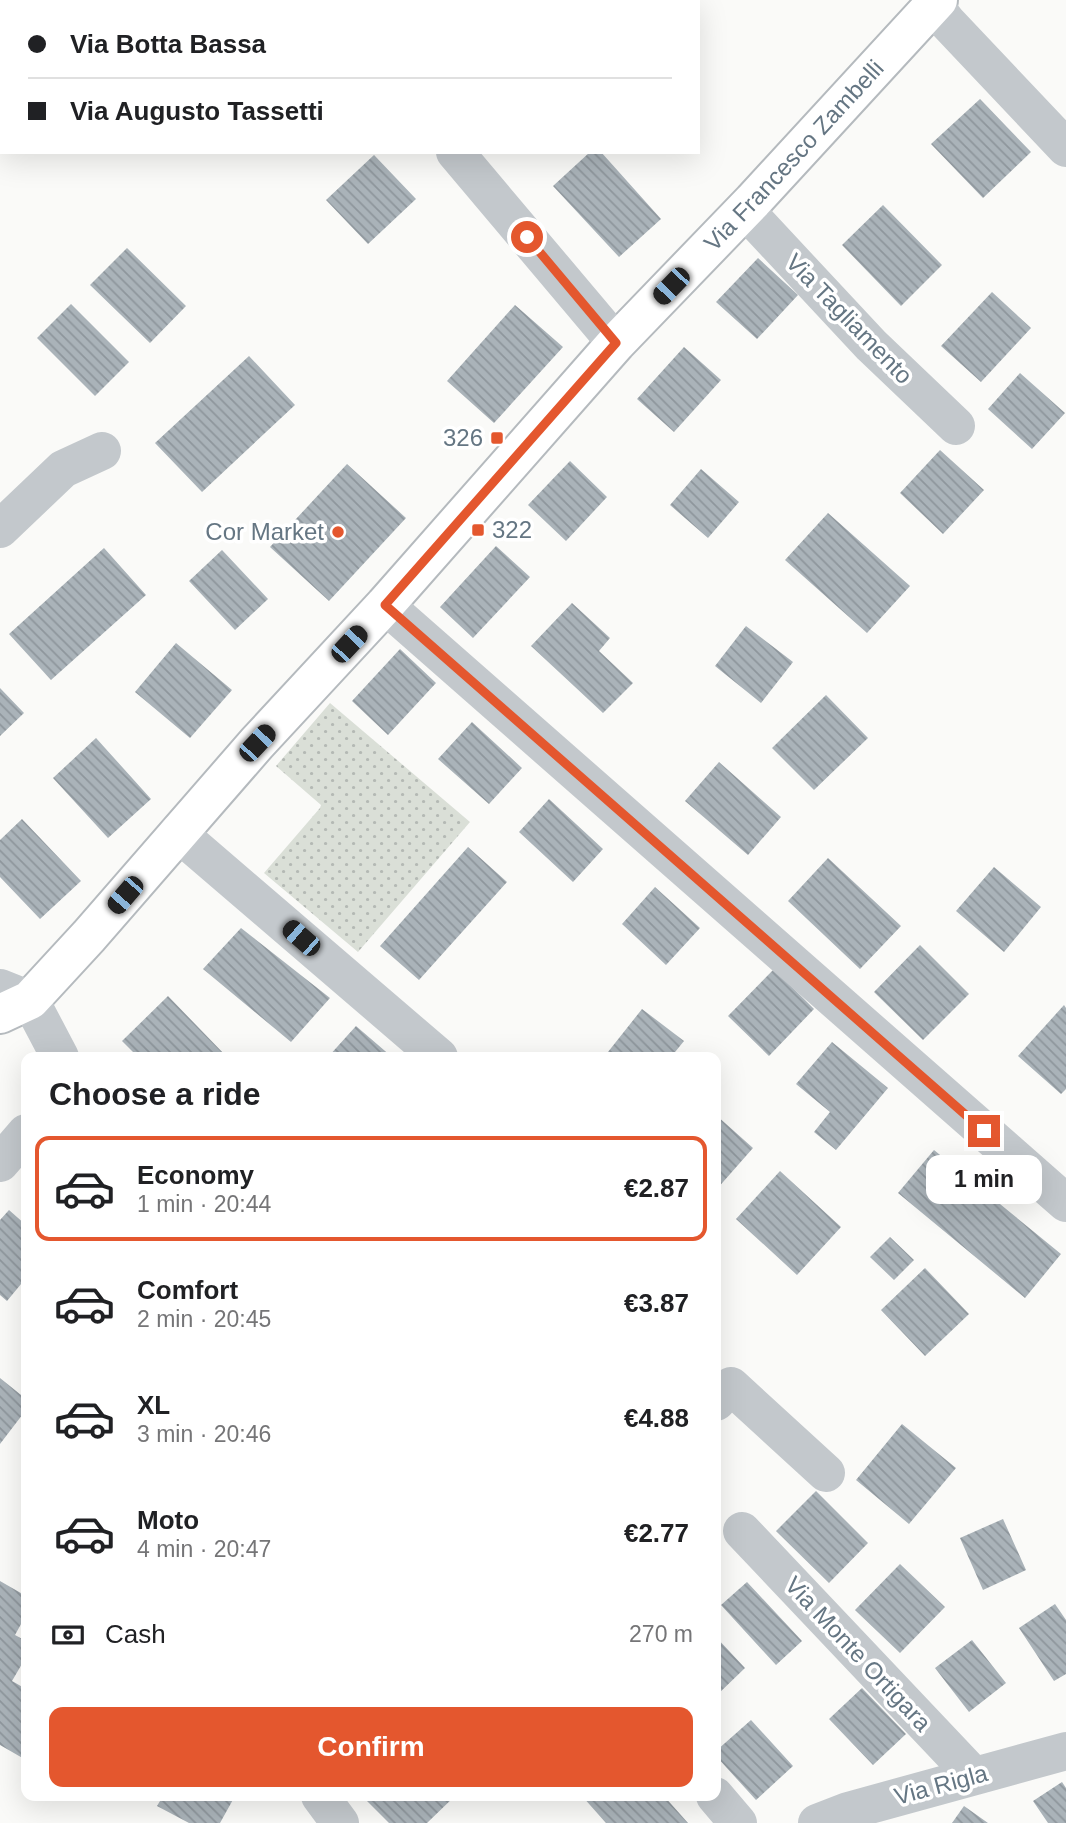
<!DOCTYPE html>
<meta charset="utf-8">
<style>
body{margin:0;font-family:Helvetica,sans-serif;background:#f6f6f6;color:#202124;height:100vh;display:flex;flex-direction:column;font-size:26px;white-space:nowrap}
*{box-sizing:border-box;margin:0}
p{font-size:23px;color:#757577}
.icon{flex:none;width:38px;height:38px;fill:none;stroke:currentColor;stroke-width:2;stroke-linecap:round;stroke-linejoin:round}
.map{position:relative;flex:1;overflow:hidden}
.sheet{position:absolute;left:21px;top:1052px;width:700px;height:749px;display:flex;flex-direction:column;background:#fff;border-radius:14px;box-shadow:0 7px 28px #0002}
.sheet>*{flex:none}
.guide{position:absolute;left:0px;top:0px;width:700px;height:154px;box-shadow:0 7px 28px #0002;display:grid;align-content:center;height:154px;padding:0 28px;background:#fff}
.end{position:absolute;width:32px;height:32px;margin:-16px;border:9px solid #e4572e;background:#fff;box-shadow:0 0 0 4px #fff}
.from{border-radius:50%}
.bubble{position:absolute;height:49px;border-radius:14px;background:#fff;box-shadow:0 7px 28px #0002;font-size:23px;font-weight:700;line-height:49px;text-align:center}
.car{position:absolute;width:21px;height:42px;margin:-21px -10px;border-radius:9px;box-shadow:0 0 5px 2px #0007;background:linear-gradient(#222 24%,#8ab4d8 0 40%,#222 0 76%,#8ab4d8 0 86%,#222 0)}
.guide b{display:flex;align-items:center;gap:24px;height:66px;font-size:26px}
.guide b+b{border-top:2px solid #e0e0e0}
.guide i{width:18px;height:18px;background:#202124}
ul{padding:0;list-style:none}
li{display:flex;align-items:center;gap:21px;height:105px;margin:0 14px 10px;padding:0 14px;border:4px solid transparent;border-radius:14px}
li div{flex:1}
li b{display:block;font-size:26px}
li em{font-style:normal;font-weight:700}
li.active{border-color:#e4572e}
li>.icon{width:63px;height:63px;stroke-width:1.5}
h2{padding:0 28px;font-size:32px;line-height:84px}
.pay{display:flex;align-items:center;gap:18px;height:77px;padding:0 28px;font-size:26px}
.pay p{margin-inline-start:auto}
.cta{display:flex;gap:14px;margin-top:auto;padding:14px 28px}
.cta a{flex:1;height:80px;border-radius:14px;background:#e4572e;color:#fff;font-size:28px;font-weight:700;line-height:80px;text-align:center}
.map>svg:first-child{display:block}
.park{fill:url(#park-dots)}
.building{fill:url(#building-back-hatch)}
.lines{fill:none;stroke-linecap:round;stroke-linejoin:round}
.major-casing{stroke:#b5babe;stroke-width:42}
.minor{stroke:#c3c8cc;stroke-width:38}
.major{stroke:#fff;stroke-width:38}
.route{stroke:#e4572e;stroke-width:9}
.poi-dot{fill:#e4572e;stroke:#fff;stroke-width:2.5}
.labels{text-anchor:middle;stroke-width:7;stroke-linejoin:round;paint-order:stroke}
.street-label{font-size:24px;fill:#657683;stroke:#fff}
.poi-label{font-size:24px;fill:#657683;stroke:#fff;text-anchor:end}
</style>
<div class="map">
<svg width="1066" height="1823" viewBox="0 0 1066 1823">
<defs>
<pattern id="park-dots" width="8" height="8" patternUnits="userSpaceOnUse" patternTransform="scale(1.75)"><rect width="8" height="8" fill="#dadfd7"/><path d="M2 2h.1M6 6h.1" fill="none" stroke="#b4b9b4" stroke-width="1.8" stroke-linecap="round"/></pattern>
<pattern id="building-back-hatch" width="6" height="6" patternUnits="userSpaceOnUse" patternTransform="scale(1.75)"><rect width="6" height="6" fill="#aab3b9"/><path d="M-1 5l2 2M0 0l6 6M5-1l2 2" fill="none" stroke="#8e969c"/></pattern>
</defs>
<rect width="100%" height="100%" fill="#fafaf8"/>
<path class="park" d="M 330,703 L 470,822 L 358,952 L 264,873 L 320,808 L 321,805 L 276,766 Z"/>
<path class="building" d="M 980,99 L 1031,152 L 983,198 L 931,144 Z
M 590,152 L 601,152 L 661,219 L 619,257 L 553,186 Z
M 374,155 L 416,199 L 368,244 L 326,200 Z
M 883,205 L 942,265 L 901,306 L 842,245 Z
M 127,248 L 186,306 L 150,343 L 90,285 Z
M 758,258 L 798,295 L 757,339 L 716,302 Z
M 992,292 L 1031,328 L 981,382 L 941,346 Z
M 71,304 L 129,362 L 95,396 L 37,338 Z
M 515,305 L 563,347 L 494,423 L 447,381 Z
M 684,347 L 721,380 L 674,432 L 637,399 Z
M 249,356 L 295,405 L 202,492 L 155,443 Z
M 1020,373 L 1065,413 L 1032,449 L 988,409 Z
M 940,450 L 984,490 L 943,534 L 900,493 Z
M 570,461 L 607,497 L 566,541 L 528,505 Z
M 347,464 L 406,518 L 329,601 L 270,547 Z
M 701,469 L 739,502 L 708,538 L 670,505 Z
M 828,513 L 910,586 L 867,633 L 785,560 Z
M 496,546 L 530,577 L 473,638 L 440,607 Z
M 104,548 L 146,595 L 51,680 L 9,634 Z
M 222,550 L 268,599 L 235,630 L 189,581 Z
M 572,603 L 610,638 L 599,651 L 633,683 L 603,713 L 531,646 Z
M 746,626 L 793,662 L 761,703 L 715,666 Z
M 176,643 L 232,690 L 190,738 L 135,692 Z
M 400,649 L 436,683 L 388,735 L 352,701 Z
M 0,688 L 24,713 L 0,736 Z
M 826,695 L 868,738 L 814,790 L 772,748 Z
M 472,722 L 522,768 L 489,804 L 438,759 Z
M 96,738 L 151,799 L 108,838 L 53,778 Z
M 719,762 L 781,817 L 748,855 L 685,801 Z
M 549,799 L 603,849 L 573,882 L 519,832 Z
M 22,819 L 81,881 L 40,919 L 0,877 L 0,840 Z
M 468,847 L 507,882 L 419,980 L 380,946 Z
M 828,858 L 901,926 L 860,969 L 788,901 Z
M 994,867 L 1041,907 L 1004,952 L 956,911 Z
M 655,887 L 700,928 L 666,965 L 622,924 Z
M 241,928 L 330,998 L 291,1042 L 203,969 Z
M 920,945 L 969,994 L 923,1040 L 874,992 Z
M 774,969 L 814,1009 L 769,1056 L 728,1016 Z
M 168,996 L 227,1057 L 138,1057 L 122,1041 Z
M 1064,1005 L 1066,1008 L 1066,1089 L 1061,1094 L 1018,1056 Z
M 642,1009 L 684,1041 L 671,1057 L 604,1057 Z
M 356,1026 L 392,1057 L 328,1057 Z
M 832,1042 L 888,1088 L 836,1150 L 814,1132 L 830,1112 L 796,1084 Z
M 716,1115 L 753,1148 L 716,1190 Z
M 934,1150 L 1061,1254 L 1025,1298 L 898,1193 Z
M 780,1171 L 841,1227 L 797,1275 L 736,1219 Z
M 9,1210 L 26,1225 L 26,1278 L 7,1301 L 0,1295 L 0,1220 Z
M 890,1237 L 914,1260 L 894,1280 L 870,1257 Z
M 925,1268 L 969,1314 L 925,1356 L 881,1310 Z
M 0,1378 L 26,1399 L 26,1410 L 0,1444 Z
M 902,1424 L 956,1468 L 909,1524 L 856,1480 Z
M 816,1491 L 868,1543 L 829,1583 L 776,1531 Z
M 1003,1519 L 1026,1570 L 983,1590 L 960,1538 Z
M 900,1564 L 945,1607 L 900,1653 L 855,1610 Z
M 0,1581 L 26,1596 L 26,1615 L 15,1635 L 26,1641 L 26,1657 L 12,1681 L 26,1689 L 26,1760 L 0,1745 Z
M 747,1582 L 802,1641 L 776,1665 L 721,1605 Z
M 1055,1604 L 1066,1620 L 1066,1674 L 1054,1681 L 1019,1628 Z
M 716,1637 L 745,1668 L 716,1696 Z
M 972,1640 L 1006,1683 L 969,1712 L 935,1668 Z
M 862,1688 L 906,1734 L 873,1765 L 829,1719 Z
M 751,1720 L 793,1766 L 756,1800 L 716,1756 L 716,1751 Z
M 1062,1782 L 1066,1788 L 1066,1823 L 1048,1823 L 1033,1801 Z
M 163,1796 L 235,1796 L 220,1823 L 189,1823 L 157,1806 Z
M 362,1796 L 455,1796 L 427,1823 L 389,1823 Z
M 582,1796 L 664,1796 L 688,1823 L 606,1823 Z
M 964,1806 L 988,1823 L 952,1823 Z"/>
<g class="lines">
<defs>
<g id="major">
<path id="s1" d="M 0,1014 L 30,1000 L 89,936 L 257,743 L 385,605 L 616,343 L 753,201 L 938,0"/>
</g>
</defs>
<use href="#major" class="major-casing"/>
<path class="minor" d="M 325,0 L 327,2
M 934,5 L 946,21 L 1066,148
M 455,152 L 616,343
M 745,210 L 871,345 L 956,426
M 0,529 L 63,469 L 102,451
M 385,605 L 1066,1203
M 178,833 L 439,1057
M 0,988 L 30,1000 L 60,1057
M 0,1163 L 26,1133
M 716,1402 L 731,1386 L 826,1473
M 742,1531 L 974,1776
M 320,1796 L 340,1823
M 715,1796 L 738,1823
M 817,1823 L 848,1811 L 1066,1751"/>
<use href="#major" class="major"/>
</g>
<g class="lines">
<path class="route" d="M 527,237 L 616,343 L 385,605 L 984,1131"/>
</g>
<g class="poi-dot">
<rect x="490" y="431" width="14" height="14" rx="3.5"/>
<rect x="471" y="523" width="14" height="14" rx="3.5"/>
<circle cx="338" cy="532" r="7"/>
</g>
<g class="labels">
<g class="street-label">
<text dy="8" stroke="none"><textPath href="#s1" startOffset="1172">Via Francesco Zambelli</textPath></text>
<text transform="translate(849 319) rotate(46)" y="8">Via Tagliamento</text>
<text transform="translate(858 1654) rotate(47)" y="8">Via Monte Ortigara</text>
<text transform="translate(941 1785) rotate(-15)" y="8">Via Rigla</text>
</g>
<g class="poi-label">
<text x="483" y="446">326</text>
<text x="492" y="538" text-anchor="start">322</text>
<text x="324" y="540">Cor Market</text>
</g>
</g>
</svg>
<i class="end from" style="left:527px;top:237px"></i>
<i class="end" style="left:984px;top:1131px"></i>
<div class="bubble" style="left:926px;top:1155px;width:116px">1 min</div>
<i class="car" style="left:671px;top:286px;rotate:224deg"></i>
<i class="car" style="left:349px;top:644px;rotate:43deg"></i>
<i class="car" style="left:257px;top:743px;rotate:43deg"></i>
<i class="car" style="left:125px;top:895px;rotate:221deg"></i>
<i class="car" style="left:301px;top:938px;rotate:311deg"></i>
<div class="guide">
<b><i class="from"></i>Via Botta Bassa</b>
<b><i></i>Via Augusto Tassetti</b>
</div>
<section class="sheet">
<h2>Choose a ride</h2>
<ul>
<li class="active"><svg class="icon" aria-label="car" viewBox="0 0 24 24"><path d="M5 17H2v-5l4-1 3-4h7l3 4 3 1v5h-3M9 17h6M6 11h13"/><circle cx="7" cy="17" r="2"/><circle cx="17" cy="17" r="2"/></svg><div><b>Economy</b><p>1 min · 20:44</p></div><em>€2.87</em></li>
<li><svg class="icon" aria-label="car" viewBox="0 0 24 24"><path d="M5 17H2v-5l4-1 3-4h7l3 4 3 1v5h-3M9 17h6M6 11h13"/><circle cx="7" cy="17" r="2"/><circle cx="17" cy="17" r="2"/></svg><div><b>Comfort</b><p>2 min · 20:45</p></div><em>€3.87</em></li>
<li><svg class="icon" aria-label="car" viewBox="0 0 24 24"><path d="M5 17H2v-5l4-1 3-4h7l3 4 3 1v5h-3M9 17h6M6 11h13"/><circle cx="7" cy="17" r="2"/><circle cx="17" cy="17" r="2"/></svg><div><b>XL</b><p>3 min · 20:46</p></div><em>€4.88</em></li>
<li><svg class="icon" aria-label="car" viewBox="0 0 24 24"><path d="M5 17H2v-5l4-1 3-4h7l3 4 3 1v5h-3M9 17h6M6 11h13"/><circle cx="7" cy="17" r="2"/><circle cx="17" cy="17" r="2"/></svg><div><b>Moto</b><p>4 min · 20:47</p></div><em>€2.77</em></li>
</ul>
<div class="pay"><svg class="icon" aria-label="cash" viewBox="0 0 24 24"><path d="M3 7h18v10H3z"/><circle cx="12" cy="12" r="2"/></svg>Cash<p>270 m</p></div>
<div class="cta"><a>Confirm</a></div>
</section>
</div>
